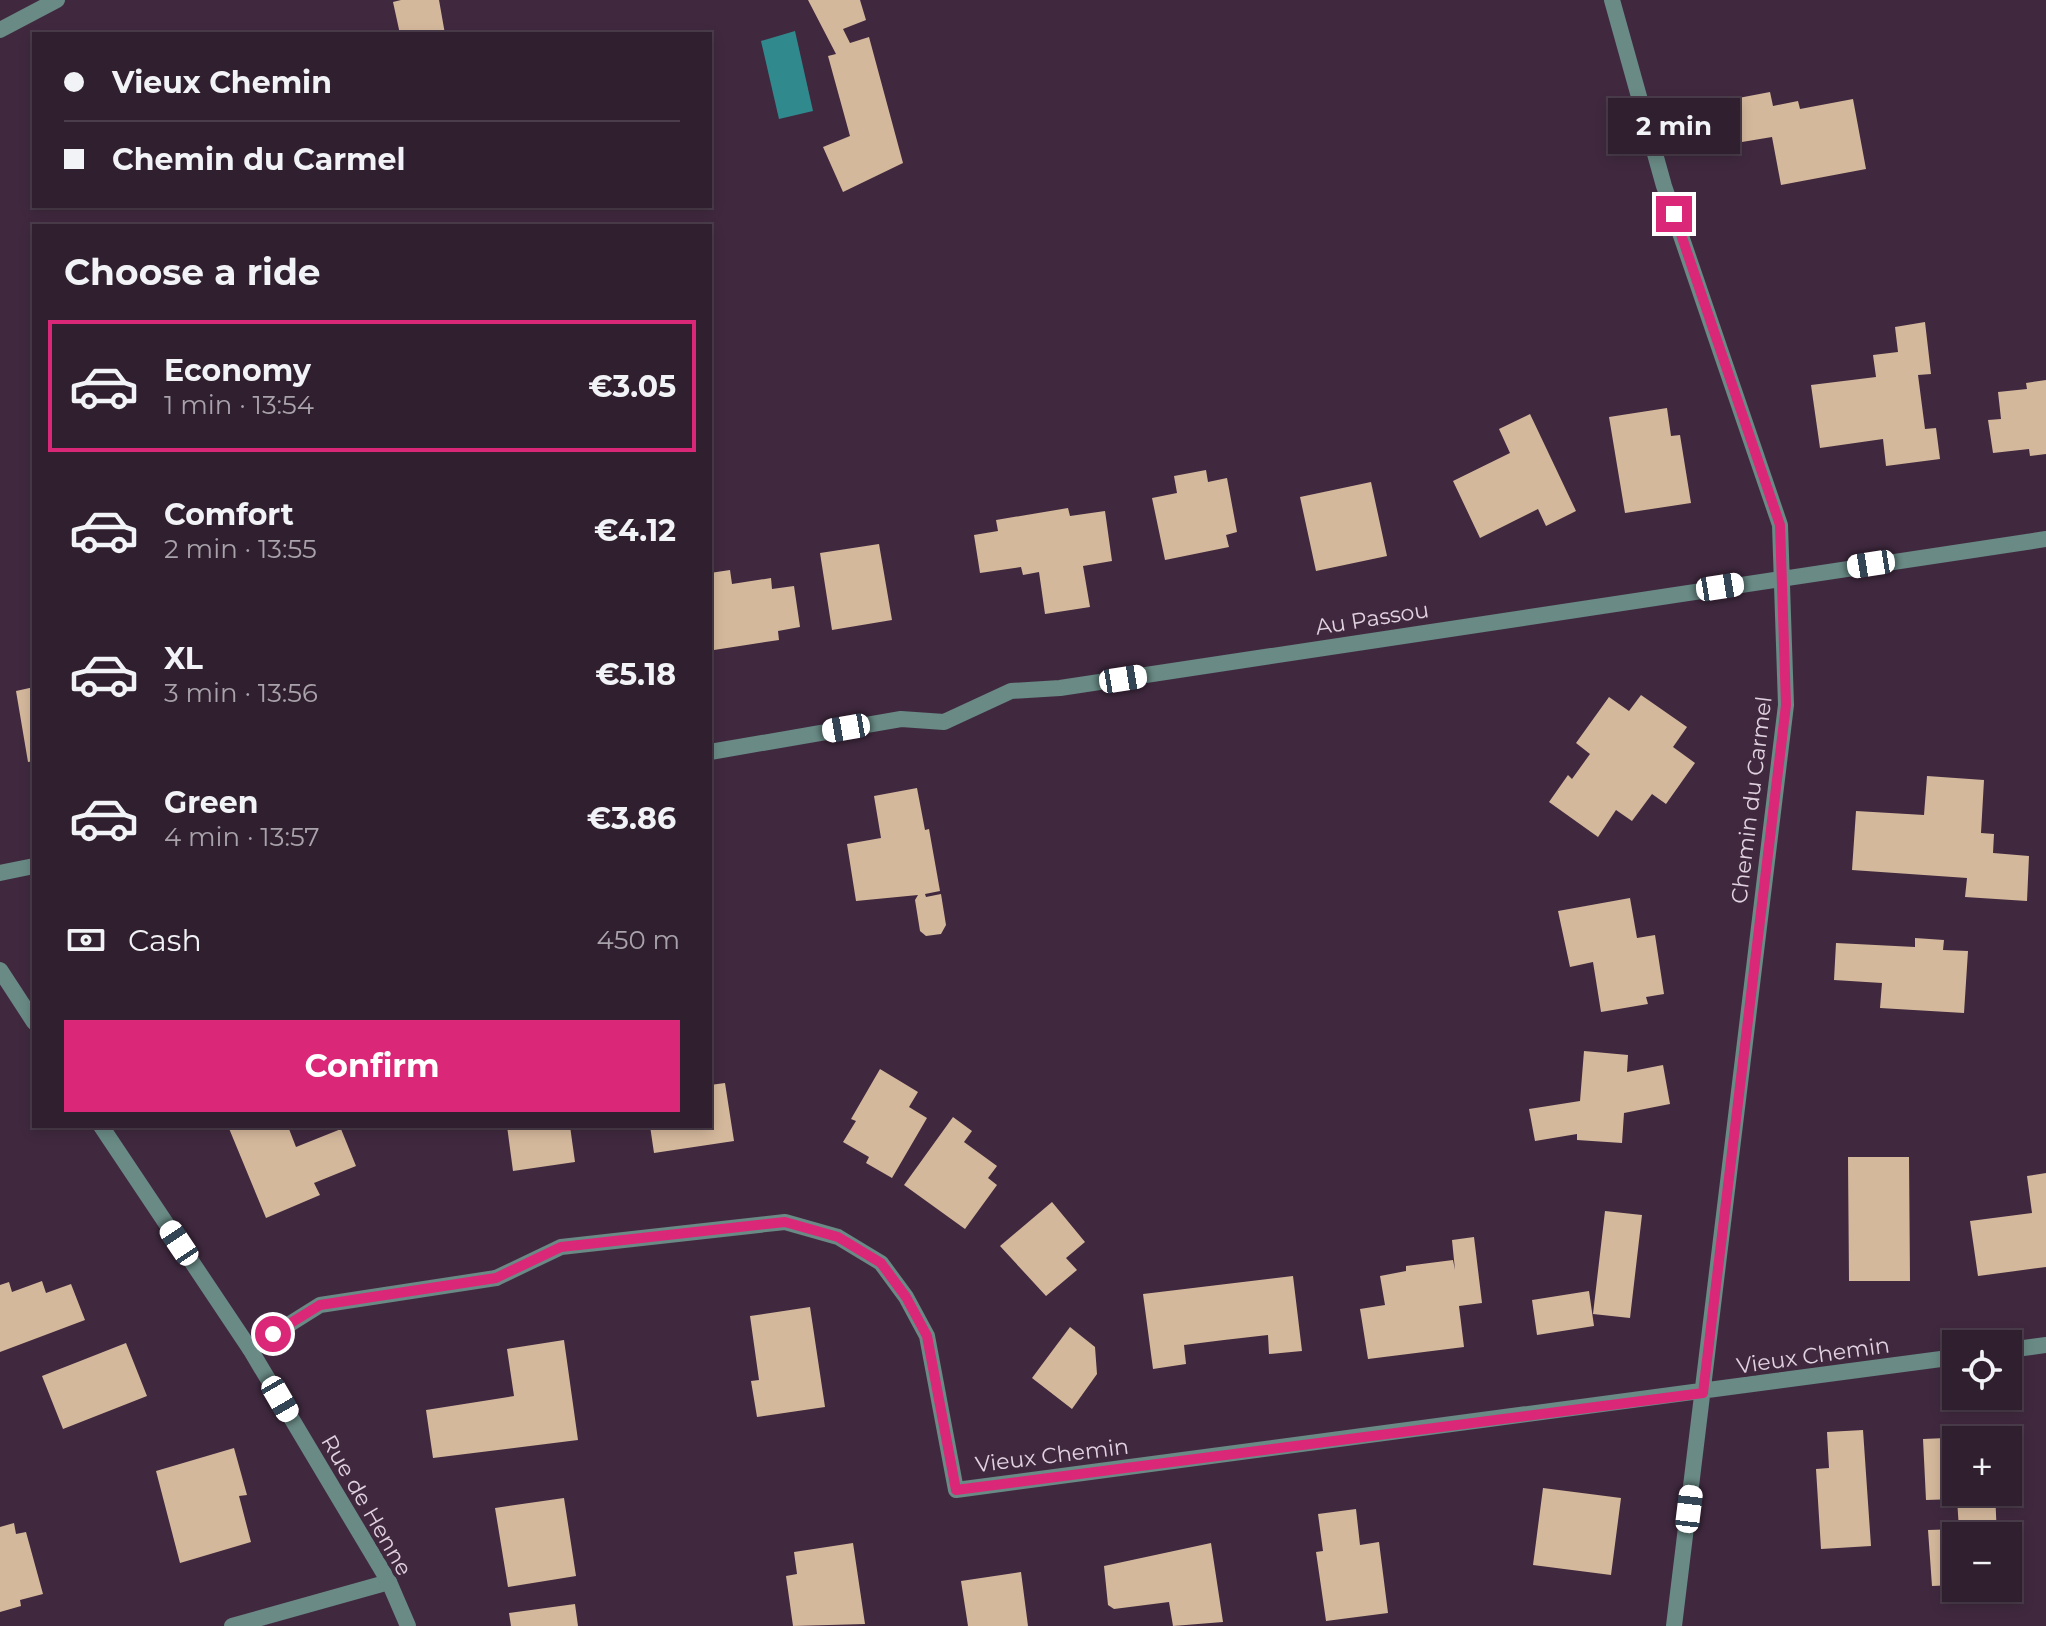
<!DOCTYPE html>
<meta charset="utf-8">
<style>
body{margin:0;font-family:Montserrat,sans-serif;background:#382737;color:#f1f3f6;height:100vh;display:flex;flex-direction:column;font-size:30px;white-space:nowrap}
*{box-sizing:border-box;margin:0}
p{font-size:26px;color:#a8a2aa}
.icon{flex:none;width:44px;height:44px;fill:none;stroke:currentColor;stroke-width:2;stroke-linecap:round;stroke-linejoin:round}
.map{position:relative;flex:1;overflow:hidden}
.side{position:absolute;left:32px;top:224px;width:680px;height:904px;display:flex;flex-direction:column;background:#301f2f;border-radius:0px;box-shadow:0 4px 12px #0003,0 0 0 2px #4b3d4b}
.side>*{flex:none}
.guide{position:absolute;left:32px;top:32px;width:680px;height:176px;border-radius:0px;box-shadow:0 4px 12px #0003,0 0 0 2px #4b3d4b;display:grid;align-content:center;height:176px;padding:0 32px;background:#301f2f}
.fabs{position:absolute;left:1942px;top:1330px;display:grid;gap:16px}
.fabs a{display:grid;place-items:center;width:80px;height:80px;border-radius:0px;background:#301f2f;box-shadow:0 4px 12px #0003,0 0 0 2px #4b3d4b;font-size:40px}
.end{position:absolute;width:36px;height:36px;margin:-18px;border:10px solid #db2777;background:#fff;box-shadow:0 0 0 4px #fff}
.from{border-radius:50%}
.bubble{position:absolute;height:56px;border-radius:0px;background:#301f2f;box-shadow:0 4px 12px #0003,0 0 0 2px #4b3d4b;font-size:26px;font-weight:700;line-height:56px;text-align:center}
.car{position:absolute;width:24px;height:48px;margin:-24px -12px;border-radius:10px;box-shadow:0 0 6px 2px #0007;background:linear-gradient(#fff 24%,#345 0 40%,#fff 0 76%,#345 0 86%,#fff 0)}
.guide b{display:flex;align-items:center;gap:28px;height:76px;font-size:30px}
.guide b+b{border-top:2px solid #4b3d4b}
.guide i{width:20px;height:20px;background:#f1f3f6}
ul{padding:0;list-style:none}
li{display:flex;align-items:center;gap:24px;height:132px;margin:0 16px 12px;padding:0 16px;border:4px solid transparent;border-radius:0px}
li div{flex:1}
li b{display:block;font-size:30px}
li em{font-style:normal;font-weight:700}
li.active{border-color:#db2777}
li>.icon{width:72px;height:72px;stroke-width:1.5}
h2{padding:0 32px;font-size:36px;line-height:96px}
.pay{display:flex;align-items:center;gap:20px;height:88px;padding:0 32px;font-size:30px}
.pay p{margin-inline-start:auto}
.cta{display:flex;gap:16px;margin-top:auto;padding:16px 32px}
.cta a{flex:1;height:92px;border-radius:0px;background:#db2777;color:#fff;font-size:32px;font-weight:700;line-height:92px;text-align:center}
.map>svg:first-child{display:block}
.water{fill:#30898d}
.building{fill:#d4b89c}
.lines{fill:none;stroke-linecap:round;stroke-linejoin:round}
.service{stroke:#698a85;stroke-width:16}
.minor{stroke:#698a85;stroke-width:16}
.tertiary{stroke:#698a85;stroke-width:16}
.route{stroke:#db2777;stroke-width:10}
.labels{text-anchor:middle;stroke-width:8;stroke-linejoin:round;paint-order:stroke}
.street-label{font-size:22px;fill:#e1d2e0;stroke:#40293f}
</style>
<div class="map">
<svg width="2046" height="1626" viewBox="0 0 2046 1626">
<rect width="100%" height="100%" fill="#40293f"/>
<path class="water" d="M 795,31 L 813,111 L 779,119 L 761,41 Z"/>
<path class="building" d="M 401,0 L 439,0 L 445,34 L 400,34 L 393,2 Z
M 808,0 L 860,0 L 866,20 L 843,29 L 850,43 L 869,37 L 903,163 L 843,192 L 823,147 L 850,136 L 828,56 L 836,54 Z
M 1770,92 L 1773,106 L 1798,101 L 1800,109 L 1853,99 L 1866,169 L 1781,185 L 1772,137 L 1736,143 L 1728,100 Z
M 1925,322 L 1931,374 L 1918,375 L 1925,429 L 1936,428 L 1940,459 L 1886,466 L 1883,439 L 1820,448 L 1811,385 L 1876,377 L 1873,355 L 1898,352 L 1895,327 Z
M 2046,380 L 2046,454 L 2030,456 L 2029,449 L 1993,453 L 1988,420 L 2001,419 L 1998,392 L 2027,389 L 2026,383 Z
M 1667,408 L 1671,436 L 1680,435 L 1691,503 L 1625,513 L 1609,417 Z
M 1530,414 L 1576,511 L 1546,526 L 1538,509 L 1480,538 L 1453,481 L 1510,453 L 1499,429 Z
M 1206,470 L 1208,482 L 1227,478 L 1237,532 L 1226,535 L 1229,547 L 1165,560 L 1152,498 L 1177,493 L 1174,476 Z
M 1371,482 L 1387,556 L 1316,571 L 1300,497 Z
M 1068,508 L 1070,516 L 1105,511 L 1112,561 L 1083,566 L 1090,607 L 1045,614 L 1039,572 L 1023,575 L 1021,567 L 980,573 L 974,535 L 998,531 L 996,520 Z
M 879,544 L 892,620 L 832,630 L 820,553 Z
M 730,570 L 732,584 L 771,578 L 772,589 L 794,586 L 800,627 L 778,631 L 779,640 L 714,650 L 710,573 Z
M 34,687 L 34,761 L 28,762 L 16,691 Z
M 1641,695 L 1687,727 L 1673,747 L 1695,763 L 1666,804 L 1652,794 L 1632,821 L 1616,810 L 1598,837 L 1549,802 L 1568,775 L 1572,779 L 1590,754 L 1576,743 L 1609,697 L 1629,711 Z
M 1927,776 L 1984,780 L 1981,833 L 1994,834 L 1993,853 L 2029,856 L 2027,901 L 1965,897 L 1967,878 L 1852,870 L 1856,811 L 1924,815 Z
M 917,788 L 925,830 L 929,829 L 940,891 L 925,894 L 926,897 L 941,894 L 946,925 L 941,934 L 926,936 L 920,931 L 915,900 L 918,895 L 856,901 L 847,844 L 881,838 L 874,796 Z
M 1630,898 L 1637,938 L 1655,935 L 1664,994 L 1646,997 L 1648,1004 L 1601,1012 L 1593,962 L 1570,967 L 1558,911 Z
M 1915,938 L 1944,940 L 1943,950 L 1968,951 L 1964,1013 L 1880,1008 L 1882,983 L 1834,980 L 1836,943 L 1915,947 Z
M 1584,1051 L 1628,1055 L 1627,1072 L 1663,1065 L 1670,1104 L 1624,1113 L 1622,1143 L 1577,1140 L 1577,1134 L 1535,1141 L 1529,1109 L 1580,1101 Z
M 880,1069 L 918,1092 L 909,1107 L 927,1118 L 892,1178 L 866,1163 L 869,1157 L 843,1142 L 856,1121 L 851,1119 Z
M 725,1083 L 734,1141 L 654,1153 L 650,1126 L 710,1126 L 710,1085 Z
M 953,1117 L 972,1131 L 964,1142 L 997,1166 L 988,1178 L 997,1185 L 965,1229 L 904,1185 Z
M 228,1126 L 298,1126 L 289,1129 L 296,1147 L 341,1129 L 356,1166 L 314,1183 L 320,1195 L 266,1218 Z
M 507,1126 L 570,1126 L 575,1162 L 513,1171 Z
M 1848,1157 L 1909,1157 L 1910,1281 L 1849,1281 Z
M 2046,1173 L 2046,1267 L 1978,1276 L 1970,1221 L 2032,1213 L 2027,1176 Z
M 1052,1202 L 1085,1242 L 1066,1258 L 1077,1270 L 1046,1296 L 1000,1246 Z
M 1605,1211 L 1642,1215 L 1630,1318 L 1593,1314 Z
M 1474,1237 L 1482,1303 L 1459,1306 L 1464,1347 L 1368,1359 L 1360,1309 L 1385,1305 L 1380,1276 L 1406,1271 L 1406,1266 L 1453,1260 L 1455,1270 L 1452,1240 Z
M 1293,1276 L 1302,1351 L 1269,1354 L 1268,1335 L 1224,1340 L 1184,1345 L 1186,1364 L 1153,1369 L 1143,1294 Z
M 42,1281 L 46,1293 L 71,1284 L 85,1320 L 0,1352 L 0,1285 L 9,1282 L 12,1292 Z
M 1589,1291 L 1594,1326 L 1537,1335 L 1532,1300 Z
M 810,1307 L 825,1407 L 757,1417 L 751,1381 L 759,1380 L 750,1316 Z
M 1070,1327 L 1095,1347 L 1097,1374 L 1072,1409 L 1032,1378 Z
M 564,1340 L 578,1440 L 433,1458 L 426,1410 L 514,1396 L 507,1349 Z
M 126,1343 L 147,1396 L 63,1429 L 42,1376 Z
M 1863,1430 L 1871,1546 L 1821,1549 L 1816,1469 L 1829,1468 L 1827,1432 Z
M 1992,1436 L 1992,1440 L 1956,1440 L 1956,1492 L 1995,1492 L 1997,1536 L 1956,1536 L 1956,1585 L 1932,1586 L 1928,1530 L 1959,1529 L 1957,1499 L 1926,1500 L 1923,1439 Z
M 234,1448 L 247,1495 L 239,1496 L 251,1542 L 180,1563 L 156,1471 Z
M 1543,1488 L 1621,1498 L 1611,1575 L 1533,1565 Z
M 564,1498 L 576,1576 L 508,1587 L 495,1508 Z
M 1356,1509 L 1360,1545 L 1379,1542 L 1388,1613 L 1326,1621 L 1316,1552 L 1323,1551 L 1318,1514 Z
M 14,1523 L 16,1534 L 26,1532 L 43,1594 L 20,1600 L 21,1606 L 0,1612 L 0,1527 Z
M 853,1543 L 865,1624 L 793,1626 L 786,1576 L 797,1574 L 794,1552 Z
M 1211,1543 L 1223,1622 L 1173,1626 L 1169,1602 L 1114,1609 L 1108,1605 L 1104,1566 Z
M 1021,1572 L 1028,1626 L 968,1626 L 961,1581 Z
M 575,1604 L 578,1626 L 511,1626 L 509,1613 Z"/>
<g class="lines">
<path class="service" d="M 250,1349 L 320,1305 L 496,1278"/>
<path class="minor" d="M 1612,0 L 1664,186 L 1780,525 L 1786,705 L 1674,1626
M 710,752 L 901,719 L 944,722 L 1011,691 L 1060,688 L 2046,539
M 0,873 L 34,866
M 496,1278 L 561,1247 L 785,1222 L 838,1237 L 881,1263 L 906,1297 L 927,1336 L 956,1490 L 1956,1357
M 2008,1350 L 2046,1345
M 232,1626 L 389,1582"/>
<path class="tertiary" d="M 0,30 L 57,0
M 0,970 L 34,1022
M 101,1126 L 250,1349 L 389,1582 L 408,1626"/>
</g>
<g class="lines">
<path class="route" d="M 273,1334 L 320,1305 L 496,1278 L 561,1247 L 785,1222 L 838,1237 L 881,1263 L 906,1297 L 927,1336 L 956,1490 L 1703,1393 L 1786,705 L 1780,525 L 1674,214"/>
</g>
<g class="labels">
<g class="street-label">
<text transform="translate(1372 618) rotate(-9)" y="8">Au Passou</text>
<text transform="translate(1751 800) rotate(-83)" y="8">Chemin du Carmel</text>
<text transform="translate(1813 1355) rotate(-8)" y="8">Vieux Chemin</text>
<text transform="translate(1052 1455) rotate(-7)" y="8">Vieux Chemin</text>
<text transform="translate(367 1505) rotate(60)" y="8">Rue de Henne</text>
</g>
</g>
</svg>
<div class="fabs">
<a><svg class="icon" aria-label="locate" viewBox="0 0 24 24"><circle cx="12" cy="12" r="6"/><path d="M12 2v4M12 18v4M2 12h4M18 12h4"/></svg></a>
<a>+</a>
<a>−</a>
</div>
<i class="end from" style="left:273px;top:1334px"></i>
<i class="end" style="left:1674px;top:214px"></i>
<div class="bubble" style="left:1608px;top:98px;width:132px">2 min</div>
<i class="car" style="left:1871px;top:564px;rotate:261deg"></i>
<i class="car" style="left:1720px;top:587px;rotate:81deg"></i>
<i class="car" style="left:1123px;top:679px;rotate:81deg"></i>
<i class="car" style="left:846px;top:728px;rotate:260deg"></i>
<i class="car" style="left:179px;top:1243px;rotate:326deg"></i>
<i class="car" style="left:280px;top:1399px;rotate:150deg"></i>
<i class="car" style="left:1689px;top:1509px;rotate:7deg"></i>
<div class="guide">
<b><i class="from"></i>Vieux Chemin</b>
<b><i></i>Chemin du Carmel</b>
</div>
<section class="side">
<h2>Choose a ride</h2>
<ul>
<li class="active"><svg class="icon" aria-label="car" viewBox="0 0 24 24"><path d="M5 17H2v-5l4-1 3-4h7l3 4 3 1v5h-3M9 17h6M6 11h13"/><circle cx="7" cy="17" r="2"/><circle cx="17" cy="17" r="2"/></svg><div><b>Economy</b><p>1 min · 13:54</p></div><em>€3.05</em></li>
<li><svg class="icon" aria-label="car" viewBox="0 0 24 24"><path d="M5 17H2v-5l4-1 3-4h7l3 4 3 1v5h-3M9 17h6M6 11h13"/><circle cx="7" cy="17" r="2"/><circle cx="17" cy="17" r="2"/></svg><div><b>Comfort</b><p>2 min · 13:55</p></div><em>€4.12</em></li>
<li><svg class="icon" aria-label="car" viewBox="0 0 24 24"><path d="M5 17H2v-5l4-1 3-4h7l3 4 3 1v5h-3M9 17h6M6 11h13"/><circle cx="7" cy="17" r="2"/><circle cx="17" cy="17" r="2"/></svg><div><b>XL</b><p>3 min · 13:56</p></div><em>€5.18</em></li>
<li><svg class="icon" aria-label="car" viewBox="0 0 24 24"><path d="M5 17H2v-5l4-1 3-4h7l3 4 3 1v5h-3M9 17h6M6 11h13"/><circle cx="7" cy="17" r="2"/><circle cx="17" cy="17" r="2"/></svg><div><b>Green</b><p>4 min · 13:57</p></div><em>€3.86</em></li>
</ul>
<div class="pay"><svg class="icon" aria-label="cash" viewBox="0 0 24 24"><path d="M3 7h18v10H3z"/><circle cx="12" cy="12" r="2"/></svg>Cash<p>450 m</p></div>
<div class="cta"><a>Confirm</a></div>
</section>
</div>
